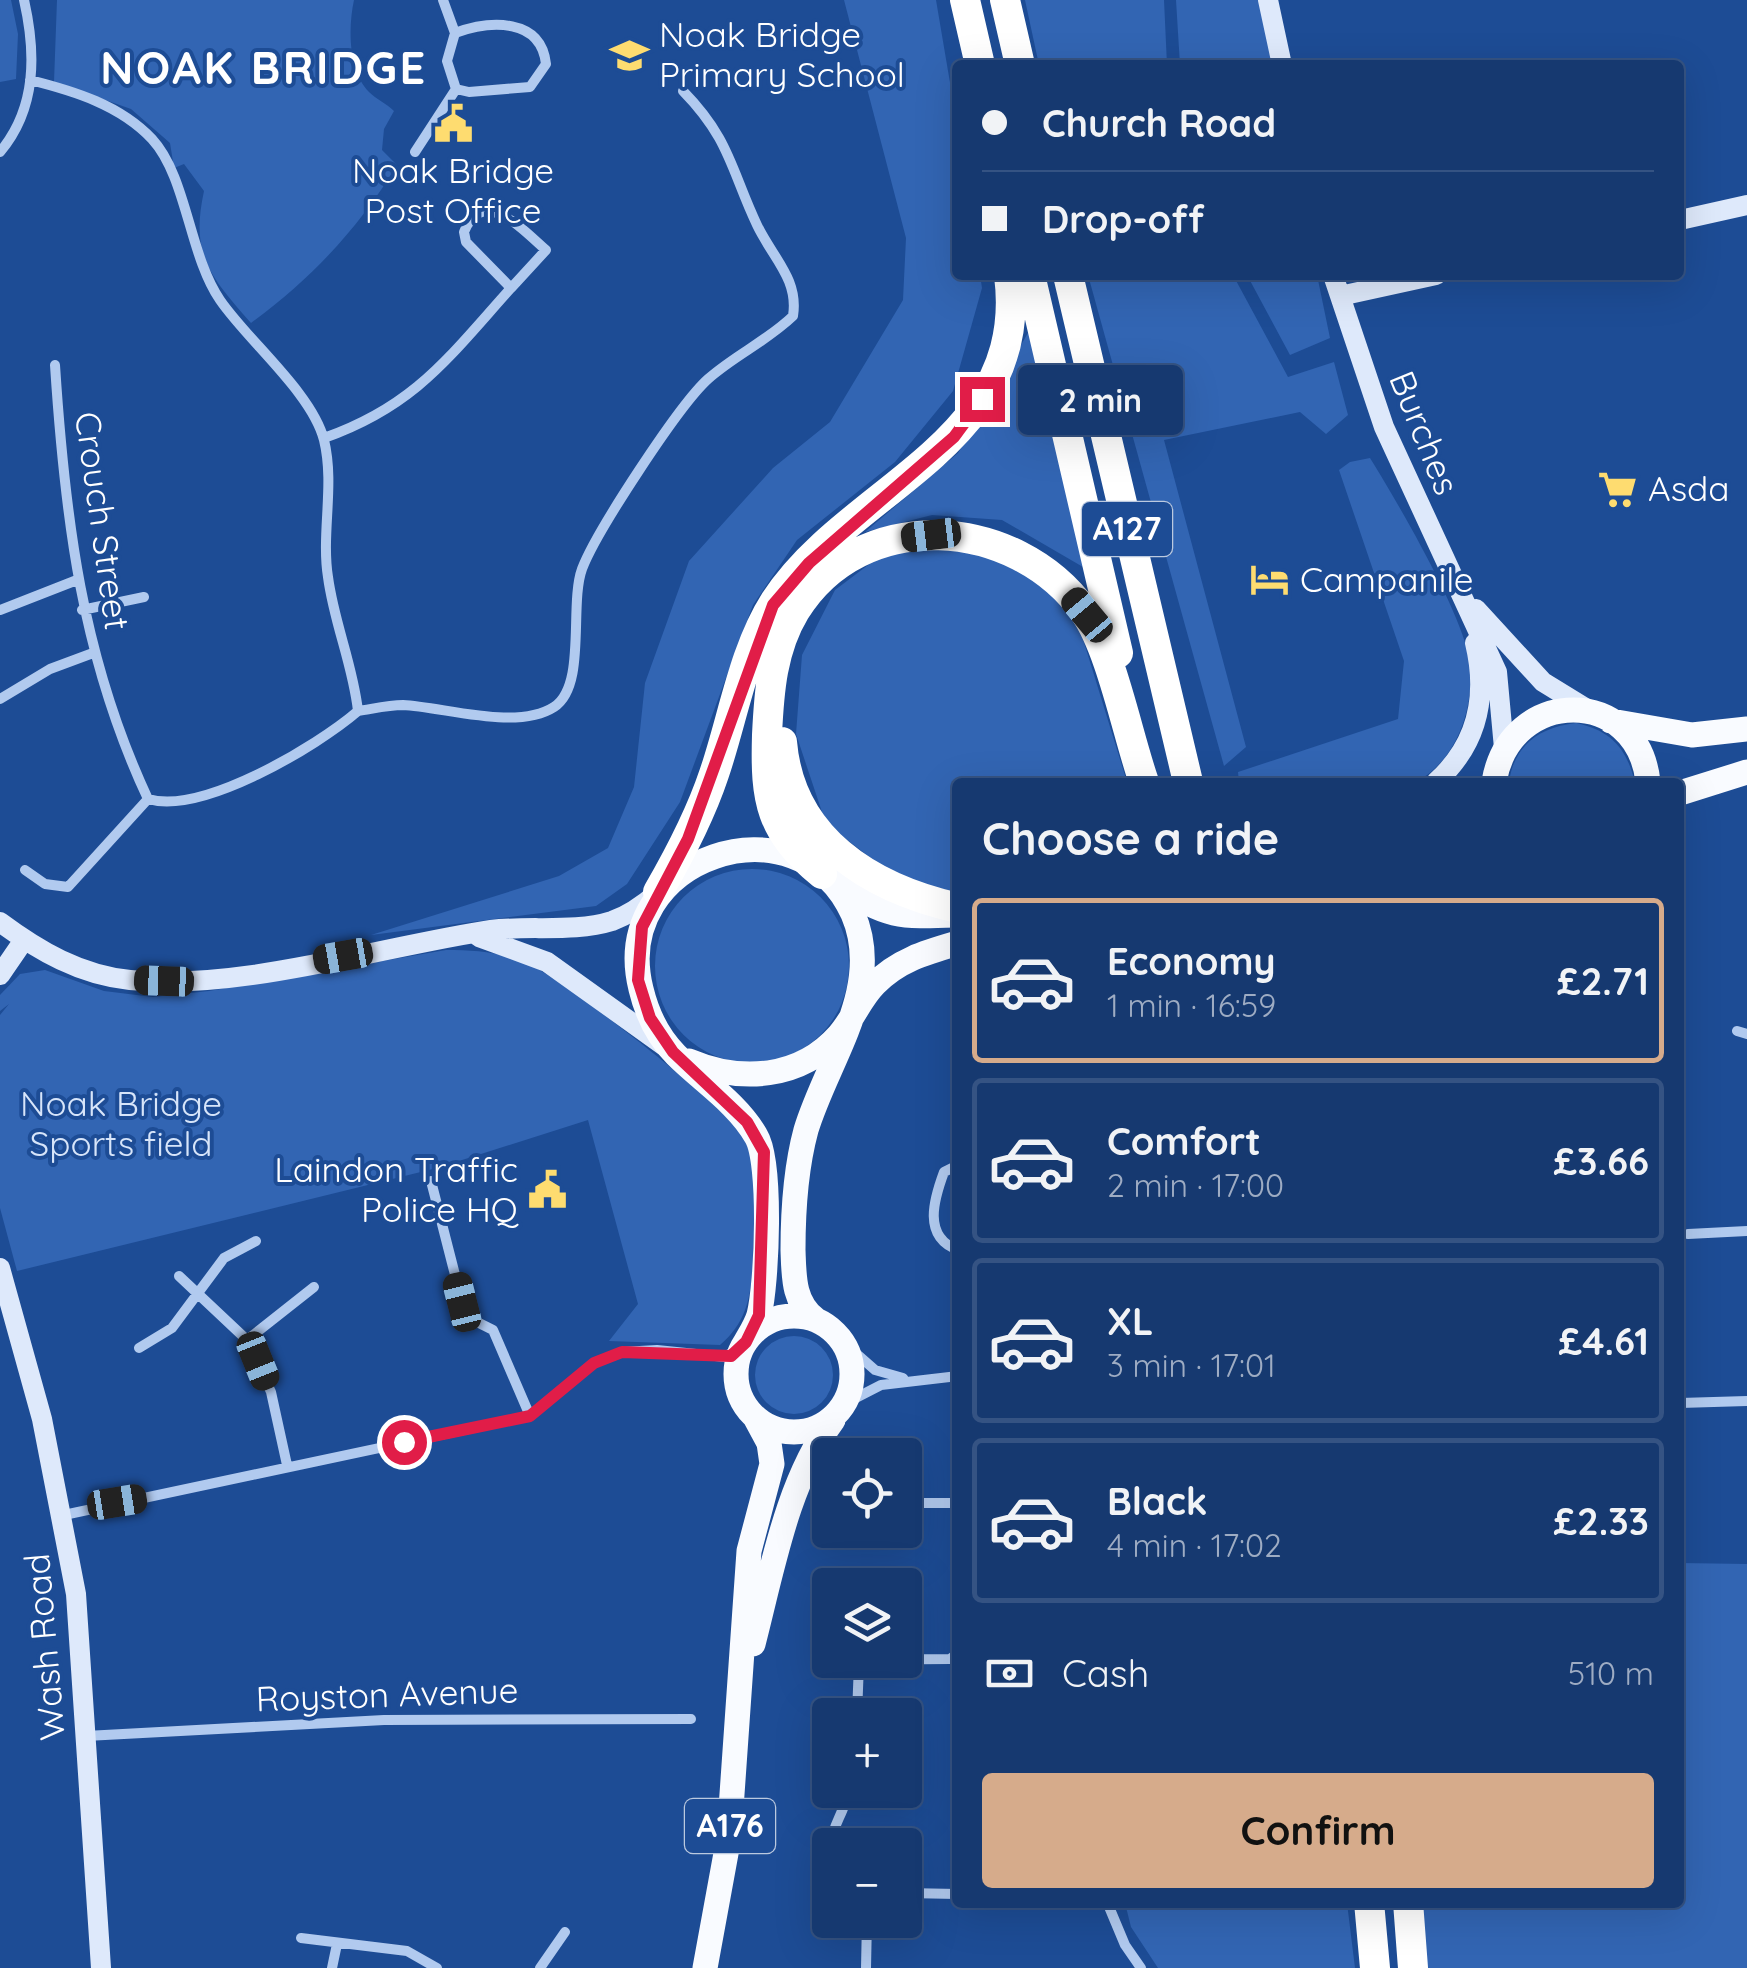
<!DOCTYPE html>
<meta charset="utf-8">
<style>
body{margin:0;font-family:Quicksand,sans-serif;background:#1f4075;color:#f1f3f6;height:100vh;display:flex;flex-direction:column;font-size:38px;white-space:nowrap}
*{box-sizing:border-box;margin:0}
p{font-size:32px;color:#9eacc3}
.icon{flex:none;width:55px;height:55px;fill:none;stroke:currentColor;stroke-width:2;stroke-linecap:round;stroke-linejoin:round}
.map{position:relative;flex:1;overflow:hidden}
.drawer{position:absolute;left:952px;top:778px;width:732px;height:1130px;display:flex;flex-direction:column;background:#163970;border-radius:10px;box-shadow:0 10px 40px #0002,0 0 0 2px #355383}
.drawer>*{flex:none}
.guide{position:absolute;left:952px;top:60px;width:732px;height:220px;border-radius:10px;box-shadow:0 10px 40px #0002,0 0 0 2px #355383;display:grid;align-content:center;height:220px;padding:0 30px;background:#163970}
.buttons{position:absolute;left:812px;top:1438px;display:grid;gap:20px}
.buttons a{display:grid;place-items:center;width:110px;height:110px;border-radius:10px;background:#163970;box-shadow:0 10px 40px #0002,0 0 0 2px #355383;font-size:50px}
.end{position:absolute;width:45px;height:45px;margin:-22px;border:12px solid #e11d48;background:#fff;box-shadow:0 0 0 5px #fff}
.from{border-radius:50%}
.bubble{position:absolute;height:70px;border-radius:10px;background:#163970;box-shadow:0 10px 40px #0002,0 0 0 2px #355383;font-size:32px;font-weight:700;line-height:70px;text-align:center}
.car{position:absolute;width:30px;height:60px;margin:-30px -15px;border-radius:12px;box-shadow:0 0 8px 2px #0007;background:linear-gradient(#222 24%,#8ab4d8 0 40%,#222 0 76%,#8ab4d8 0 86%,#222 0)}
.guide b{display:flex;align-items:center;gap:35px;height:95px;font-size:38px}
.guide b+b{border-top:2px solid #355383}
.guide i{width:25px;height:25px;background:#f1f3f6}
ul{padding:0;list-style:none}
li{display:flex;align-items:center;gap:30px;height:165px;margin:0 20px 15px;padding:0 10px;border:5px solid #355383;border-radius:10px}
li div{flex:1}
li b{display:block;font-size:38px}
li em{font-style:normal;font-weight:700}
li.active{border-color:#d6ab8b}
li>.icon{width:90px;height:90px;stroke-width:1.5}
h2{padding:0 30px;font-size:45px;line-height:120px}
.pay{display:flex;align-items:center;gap:25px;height:110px;padding:0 30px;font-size:38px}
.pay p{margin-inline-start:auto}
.cta{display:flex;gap:20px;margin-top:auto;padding:20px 30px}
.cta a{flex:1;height:115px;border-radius:10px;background:#d6ab8b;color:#111;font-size:40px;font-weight:700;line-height:115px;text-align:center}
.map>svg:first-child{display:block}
.green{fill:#3265b3}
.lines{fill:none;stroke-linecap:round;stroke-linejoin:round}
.street{stroke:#b1caef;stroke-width:10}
.secondary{stroke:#dee9fb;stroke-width:20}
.primary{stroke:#f9fbff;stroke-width:25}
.highway{stroke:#fff;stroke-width:30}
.route{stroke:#e11d48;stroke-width:12}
.labels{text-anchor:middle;stroke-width:8;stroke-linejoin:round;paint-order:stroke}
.shield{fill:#1d4c95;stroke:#bbc9df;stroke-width:2.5}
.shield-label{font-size:32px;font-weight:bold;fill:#fff}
.poi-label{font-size:35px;fill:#fff;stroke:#1d4c95;text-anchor:start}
.street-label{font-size:35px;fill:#fff;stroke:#1d4c95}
.park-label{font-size:35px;fill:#d7e5fa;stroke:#1d4c95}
.district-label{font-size:45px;font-weight:bold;letter-spacing:2.5px;fill:#fff;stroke:#1d4c95}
</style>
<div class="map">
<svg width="1747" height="1968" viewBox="0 0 1747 1968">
<rect width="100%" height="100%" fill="#1d4c95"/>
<path class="green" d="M 0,0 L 11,0 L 18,34 L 16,79 L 0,82 Z
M 57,0 L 354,0 C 348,28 348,70 369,92 C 376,99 387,104 394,111 L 384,129 L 382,150 L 397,165 C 358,229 311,279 251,323 C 210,276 190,255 204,191 L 184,164 L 174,168 L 170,143 L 131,109 L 54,82 Z
M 844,0 L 936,0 L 957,124 L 958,275 L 980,275 L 982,288 L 953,391 L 895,462 L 797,540 L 753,605 L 680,802 L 627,884 L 596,906 L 371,935 L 559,876 L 608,848 L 634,787 L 645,683 L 689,561 L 773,468 L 830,422 L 903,300 L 906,238 Z
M 1025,0 L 1164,0 L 1167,65 L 1039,65 Z
M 1176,0 L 1261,0 L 1274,65 L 1180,65 Z
M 1088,275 L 1233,275 L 1288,377 L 1334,362 L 1348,415 L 1326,434 L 1300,412 L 1164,440 L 1246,747 L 1224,766 Z
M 1247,275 L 1317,275 L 1330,338 L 1290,355 Z
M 1039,314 L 1083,567 L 1002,520 L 932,515 L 865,532 L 958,453 Z
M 1370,458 C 1398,503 1454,600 1467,649 C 1479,697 1460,759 1416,782 L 1239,782 L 1238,772 L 1398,719 L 1404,661 L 1339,470 L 1350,462 Z
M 984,546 L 1074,610 L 1127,782 L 958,782 L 957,892 L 900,880 L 826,824 L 796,734 L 802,655 L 835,590 L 888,550 Z
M 1576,723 C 1612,731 1626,748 1635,782 L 1509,782 C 1514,745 1540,727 1576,723 Z
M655 966a97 97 0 1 1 194 0a97 97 0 1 1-194 0Z
M 446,950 C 475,950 503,952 529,964 C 565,981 734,1111 747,1143 C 761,1176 755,1213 753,1248 C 752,1287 751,1319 720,1345 L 609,1341 L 638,1304 L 588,1120 L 437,1168 L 17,1271 L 0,1208 L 0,1015 L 9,1004 L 0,1011 L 0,995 L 20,974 L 45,970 L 104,991 L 153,997 L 209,991 Z
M755 1375a39 39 0 1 1 78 0a39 39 0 1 1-78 0Z
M 1680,1563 L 1747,1564 L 1747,1968 L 1426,1968 L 1421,1903 L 1680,1902 Z
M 1125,1903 L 1347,1903 L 1355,1968 L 1158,1968 L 1131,1927 Z"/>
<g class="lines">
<path class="street" d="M 443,0 L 455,33 L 447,61 L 456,89
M 455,33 C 491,20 541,18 546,64 L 530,87 L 469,92 L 456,89
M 30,80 C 74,91 120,105 152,139 C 187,177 189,255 220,300 C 248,341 312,393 324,440 C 335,485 321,533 328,577 C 334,623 353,665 358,711
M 0,152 C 37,108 36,53 24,0
M 415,152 L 456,89
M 55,365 C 65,519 82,658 148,799 C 202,815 316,747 358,711
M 324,438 C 415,406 449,357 511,288 L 466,242 L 464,232 C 483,185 523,230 546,250 L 511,288
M 0,610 L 77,580
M 82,610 L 144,597
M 0,699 L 50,669 L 93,653
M 358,711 C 372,709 388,705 403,705 C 444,707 517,731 554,707 C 587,686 569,605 582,569 C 596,532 679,405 708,379 C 735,355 767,341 793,316 C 799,279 772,257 757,225 C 731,170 730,139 683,91
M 25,870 L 45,884 L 68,887 L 148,799
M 1737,1031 L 1747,1034
M 958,1165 L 944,1172 C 934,1199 922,1237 958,1250
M 431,1181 L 462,1302 L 473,1320 L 493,1330 L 530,1416
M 1688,1234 L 1747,1231
M 179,1276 L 247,1340 L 271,1392 L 287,1465
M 247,1340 L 314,1287
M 842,1341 L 875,1370 L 903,1378
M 139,1348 L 172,1328 L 224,1258 L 256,1241
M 1680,1403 L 1747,1401
M 844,1404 L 881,1385 L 958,1376
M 905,1503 L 958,1503
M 64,1515 L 530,1416 L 594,1363 L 622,1352 L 657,1350 L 725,1357 L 745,1343
M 831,1660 L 950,1659 L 958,1653
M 857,1715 L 859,1663
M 86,1736 L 384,1720 L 691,1719
M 831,1845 C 832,1823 846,1813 847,1790
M 830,1864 L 830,1890
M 905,1893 L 958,1894
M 1107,1902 L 1125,1945 L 1141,1968
M 301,1938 L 407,1951 L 437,1968
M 332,1968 L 337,1944
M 540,1968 L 565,1932
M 866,1968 L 867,1920"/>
<path class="secondary" d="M 1268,0 L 1282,65
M 1680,220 L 1747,205
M 1333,275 L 1384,427 L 1497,672 L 1504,748
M 1340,296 L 1436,275
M 1476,609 L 1543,682 L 1587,709
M 1436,782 C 1478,744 1488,697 1475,643
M 0,922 C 39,951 80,975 130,980 C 239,991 380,947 491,930 C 530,925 574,933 612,921 C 629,915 643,905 657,893
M 479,937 L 547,962 L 663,1045
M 0,975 L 24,940
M 0,1268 L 42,1419 L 76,1594 L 101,1968"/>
<path class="primary" d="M 1611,721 L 1692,735 L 1747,729
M 1494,782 C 1510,686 1638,686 1648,782
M 1680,793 L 1747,772
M 839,885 C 887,918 900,917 958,915
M 689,1061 C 741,1083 800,1079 839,1035 C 853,1019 860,999 875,984 C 898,960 927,952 958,943
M736 1374a58 58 0 1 1 116 0a58 58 0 1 1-116 0Z
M 745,1343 C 750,1334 756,1325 759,1315 C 767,1284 772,1162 756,1136 C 737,1103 702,1081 676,1055 C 658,1037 647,1014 641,989 C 608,857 799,793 853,914 C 885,988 827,1060 806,1130 C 796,1167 793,1211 793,1250 C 794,1276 793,1302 815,1319
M 753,1644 C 772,1571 787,1482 833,1420
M 705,1968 L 729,1837 L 749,1551 L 772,1464 L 769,1443 L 755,1417"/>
<path class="highway" d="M 965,0 L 980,65
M 1005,0 L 1020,65
M 1030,275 L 1118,653
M 1068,275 L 1188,782
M 782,742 C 790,838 869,888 958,908
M 822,874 C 770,831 765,801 767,735 C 769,692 772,649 795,611 C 861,504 1016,516 1084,611 C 1111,648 1128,737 1144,782
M 658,892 C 680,854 700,816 714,774 C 733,719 743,651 775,601 C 850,486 1031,445 1009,275
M 1369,1902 L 1375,1968
M 1408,1902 L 1413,1968"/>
</g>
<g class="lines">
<path class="route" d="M 404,1442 L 530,1416 L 594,1363 L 622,1352 L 731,1356 L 746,1342 L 759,1315 L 764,1152 L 747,1122 L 673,1052 L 650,1018 L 638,980 L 642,927 L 688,839 L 773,605 L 809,563 L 954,437 L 982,399"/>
</g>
<defs>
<symbol id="school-bare" viewBox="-9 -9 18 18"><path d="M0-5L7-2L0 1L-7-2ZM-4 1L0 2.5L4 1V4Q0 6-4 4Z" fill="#fedc70" stroke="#1d4c95" stroke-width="2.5" paint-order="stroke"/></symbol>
<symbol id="civic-bare" viewBox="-9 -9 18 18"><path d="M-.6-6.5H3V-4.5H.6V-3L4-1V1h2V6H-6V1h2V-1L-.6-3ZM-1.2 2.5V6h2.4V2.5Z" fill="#fedc70" stroke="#1d4c95" stroke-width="2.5" paint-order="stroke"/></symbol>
<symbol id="supermarket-bare" viewBox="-9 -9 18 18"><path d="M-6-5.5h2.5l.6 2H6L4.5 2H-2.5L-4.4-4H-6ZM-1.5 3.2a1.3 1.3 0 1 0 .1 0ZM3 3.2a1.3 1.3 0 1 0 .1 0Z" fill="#fedc70" stroke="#1d4c95" stroke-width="2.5" paint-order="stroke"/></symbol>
<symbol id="hotel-bare" viewBox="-9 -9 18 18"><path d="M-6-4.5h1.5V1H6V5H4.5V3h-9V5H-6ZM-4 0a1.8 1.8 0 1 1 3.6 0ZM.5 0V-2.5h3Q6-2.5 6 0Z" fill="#fedc70" stroke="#1d4c95" stroke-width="2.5" paint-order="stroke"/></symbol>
</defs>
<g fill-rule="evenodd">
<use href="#school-bare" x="602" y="28" width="55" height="55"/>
<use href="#civic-bare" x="426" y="96" width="55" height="55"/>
<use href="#supermarket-bare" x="1590" y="462" width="55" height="55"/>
<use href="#hotel-bare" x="1242" y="552" width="55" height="55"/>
<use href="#civic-bare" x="520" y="1162" width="55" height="55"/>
</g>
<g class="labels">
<g class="shield">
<rect x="1082" y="502" width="90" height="54" rx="8"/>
<rect x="685" y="1799" width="90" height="54" rx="8"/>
</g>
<g class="shield-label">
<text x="1127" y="540">A127</text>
<text x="730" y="1837">A176</text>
</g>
<g class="poi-label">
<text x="659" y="47">Noak Bridge<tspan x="659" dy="40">Primary School</tspan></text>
<text x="453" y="183" text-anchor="middle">Noak Bridge<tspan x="453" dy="40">Post Office</tspan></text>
<text x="1648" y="501">Asda</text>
<text x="1300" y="592">Campanile</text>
<text x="518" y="1182" text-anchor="end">Laindon Traffic<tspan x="518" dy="40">Police HQ</tspan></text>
</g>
<g class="street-label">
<text transform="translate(1424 433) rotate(68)" y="12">Burches</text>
<text transform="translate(102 521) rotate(82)" y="12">Crouch Street</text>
<text transform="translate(45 1647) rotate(-95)" y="12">Wash Road</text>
<text transform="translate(387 1695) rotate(-2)" y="12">Royston Avenue</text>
</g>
<g class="park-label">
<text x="121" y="1116">Noak Bridge<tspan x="121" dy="40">Sports field</tspan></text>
</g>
<g class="district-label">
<text x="264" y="84">NOAK BRIDGE</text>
</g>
</g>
</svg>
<div class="buttons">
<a><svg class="icon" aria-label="locate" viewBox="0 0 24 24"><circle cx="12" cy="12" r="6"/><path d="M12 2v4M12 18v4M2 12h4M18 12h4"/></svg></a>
<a><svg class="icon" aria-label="layers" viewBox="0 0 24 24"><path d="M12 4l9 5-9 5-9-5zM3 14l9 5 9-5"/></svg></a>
<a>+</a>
<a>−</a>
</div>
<i class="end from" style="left:404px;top:1442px"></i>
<i class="end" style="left:982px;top:399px"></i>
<div class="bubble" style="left:1018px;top:365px;width:165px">2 min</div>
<i class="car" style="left:931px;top:535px;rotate:263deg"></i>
<i class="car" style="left:1087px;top:615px;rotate:320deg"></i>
<i class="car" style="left:343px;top:956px;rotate:260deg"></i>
<i class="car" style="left:164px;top:981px;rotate:272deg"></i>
<i class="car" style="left:462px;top:1302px;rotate:346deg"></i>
<i class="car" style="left:258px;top:1361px;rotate:158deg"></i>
<i class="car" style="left:117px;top:1502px;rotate:81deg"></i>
<div class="guide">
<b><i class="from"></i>Church Road</b>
<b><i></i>Drop-off</b>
</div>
<section class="drawer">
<h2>Choose a ride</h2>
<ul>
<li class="active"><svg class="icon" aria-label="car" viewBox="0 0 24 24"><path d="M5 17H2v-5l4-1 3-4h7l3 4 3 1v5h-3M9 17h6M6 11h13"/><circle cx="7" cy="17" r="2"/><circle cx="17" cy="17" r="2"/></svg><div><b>Economy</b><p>1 min · 16:59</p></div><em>£2.71</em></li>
<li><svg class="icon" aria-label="car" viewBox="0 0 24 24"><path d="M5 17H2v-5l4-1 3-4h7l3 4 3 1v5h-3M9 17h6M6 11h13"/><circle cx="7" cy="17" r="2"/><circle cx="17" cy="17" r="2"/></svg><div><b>Comfort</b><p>2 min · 17:00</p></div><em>£3.66</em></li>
<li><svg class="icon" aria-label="car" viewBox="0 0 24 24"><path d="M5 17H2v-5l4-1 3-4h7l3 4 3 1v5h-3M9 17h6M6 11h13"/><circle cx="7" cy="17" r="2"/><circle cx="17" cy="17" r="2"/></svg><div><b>XL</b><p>3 min · 17:01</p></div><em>£4.61</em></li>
<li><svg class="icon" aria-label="car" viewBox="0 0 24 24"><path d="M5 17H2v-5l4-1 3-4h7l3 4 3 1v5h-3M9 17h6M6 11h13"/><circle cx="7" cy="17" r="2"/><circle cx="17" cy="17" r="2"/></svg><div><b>Black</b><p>4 min · 17:02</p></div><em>£2.33</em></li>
</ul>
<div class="pay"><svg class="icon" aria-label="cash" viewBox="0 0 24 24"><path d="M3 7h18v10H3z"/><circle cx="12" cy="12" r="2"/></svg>Cash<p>510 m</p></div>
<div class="cta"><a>Confirm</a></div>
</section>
</div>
